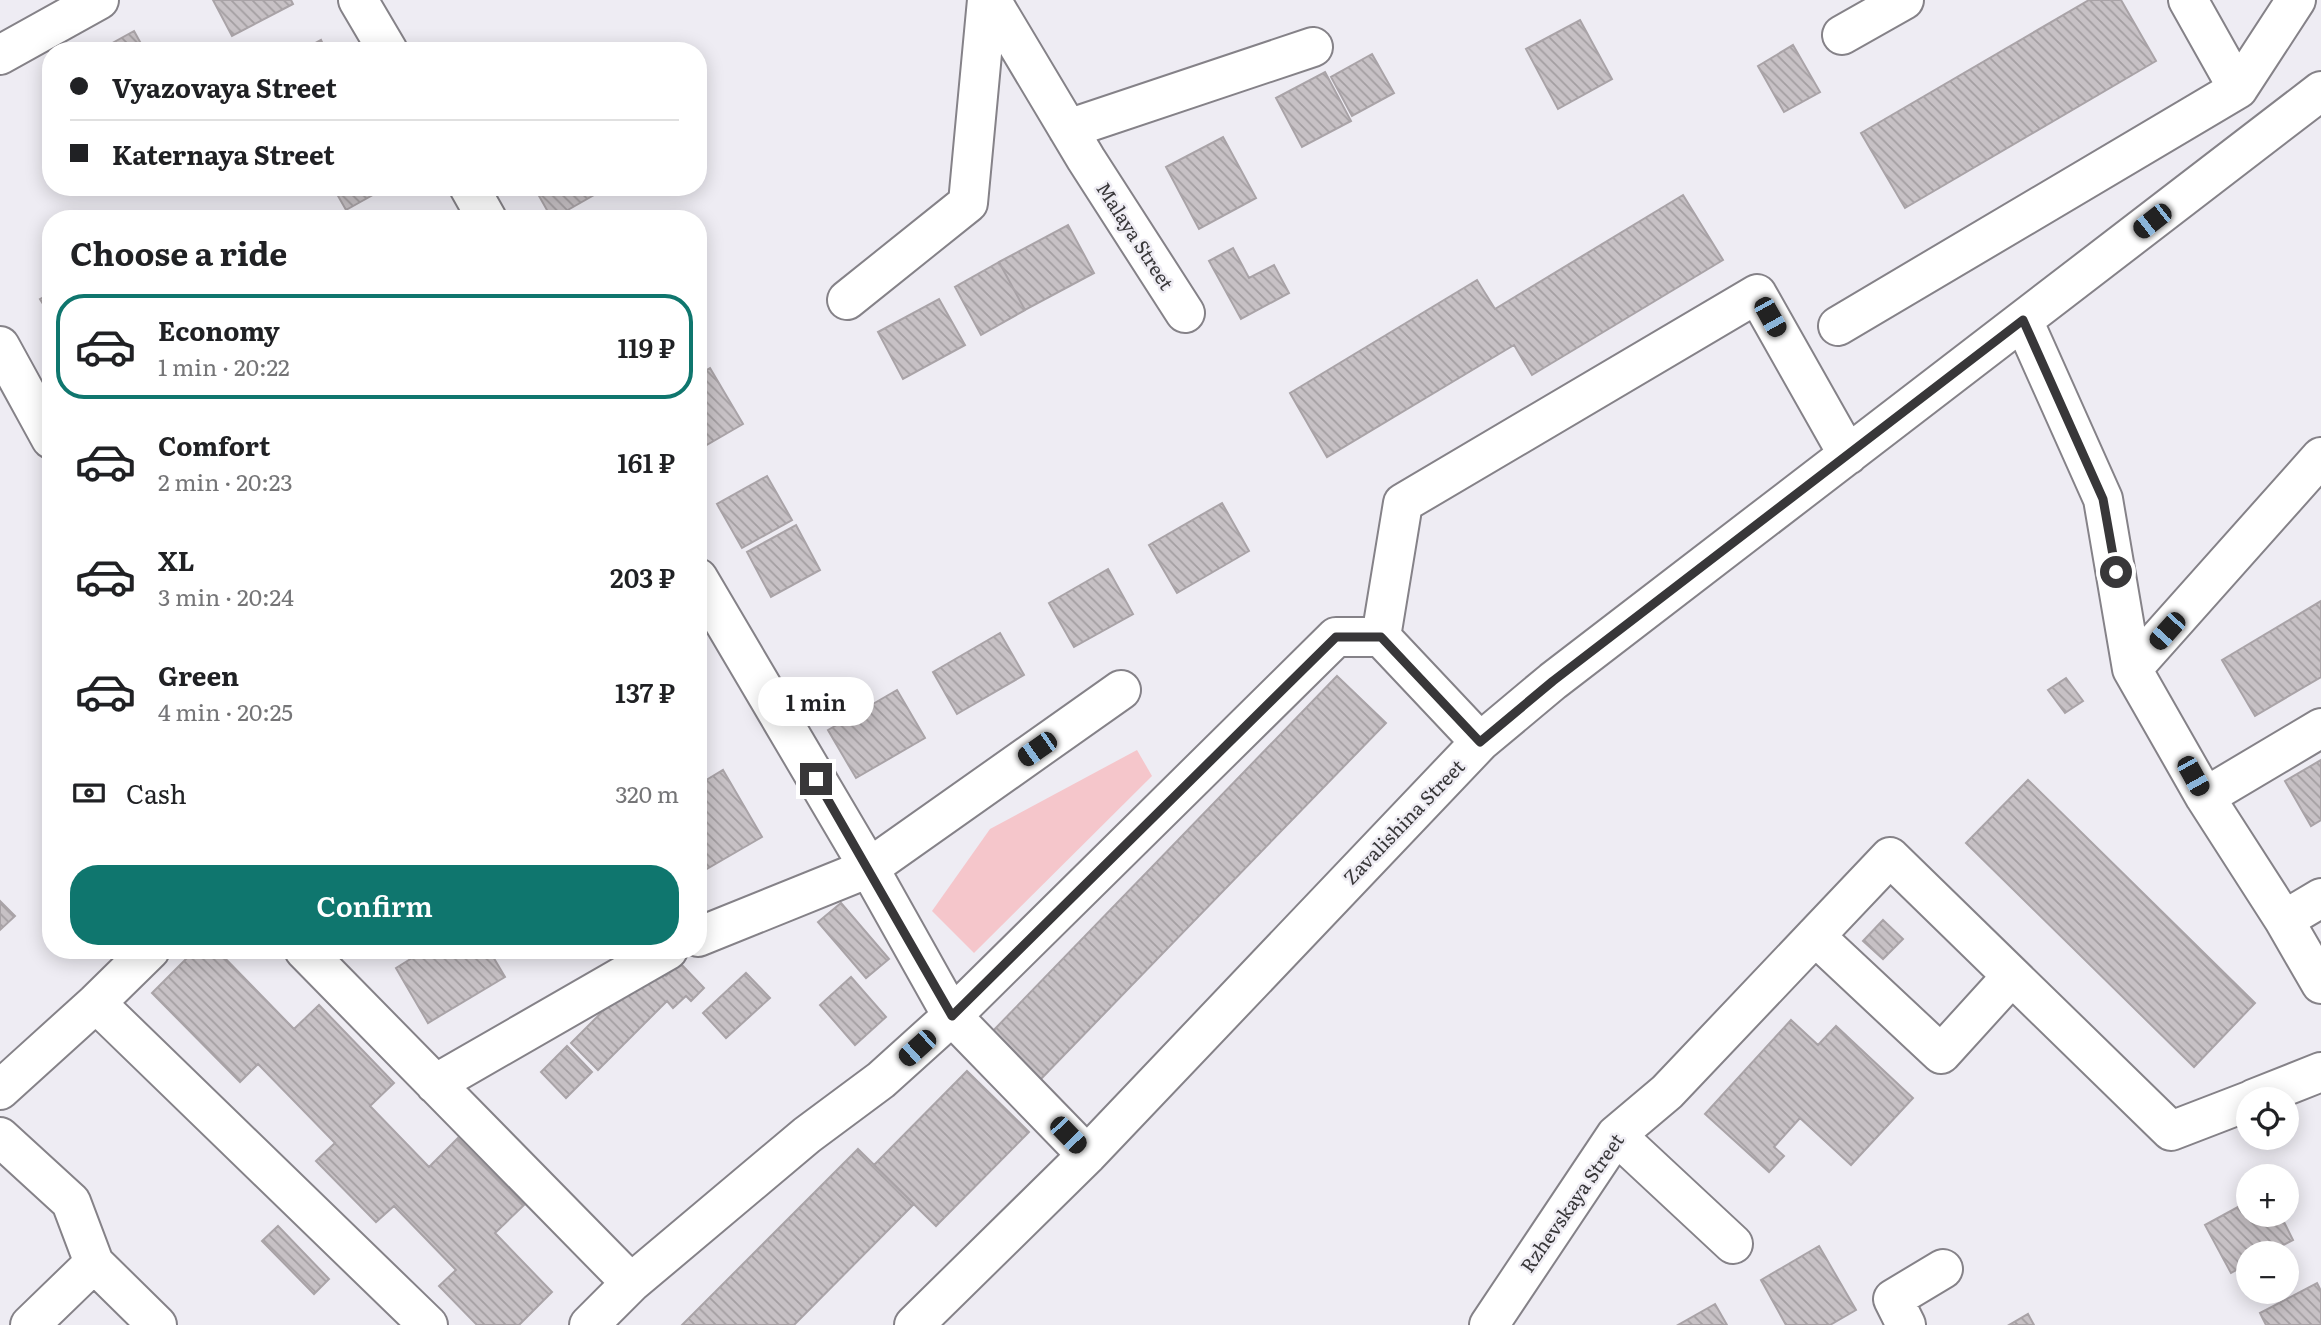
<!DOCTYPE html>
<meta charset="utf-8">
<style>
body{margin:0;font-family:Literata,serif;background:#f2f2f2;color:#202124;height:100vh;display:flex;flex-direction:column;font-size:26px;white-space:nowrap}
*{box-sizing:border-box;margin:0}
p{font-size:23px;color:#757577}
.icon{flex:none;width:38px;height:38px;fill:none;stroke:currentColor;stroke-width:2;stroke-linecap:round;stroke-linejoin:round}
.map{position:relative;flex:1;overflow:hidden}
.panel{position:absolute;left:42px;top:210px;width:665px;height:749px;display:flex;flex-direction:column;background:#fff;border-radius:28px;box-shadow:0 4px 18px #0003}
.panel>*{flex:none}
.hud{position:absolute;left:42px;top:42px;width:665px;height:154px;border-radius:28px;box-shadow:0 4px 18px #0003;display:grid;align-content:center;height:154px;padding:0 28px;background:#fff}
.controls{position:absolute;left:2236px;top:1087px;display:grid;gap:14px}
.controls a{display:grid;place-items:center;width:63px;height:63px;border-radius:50%;background:#fff;box-shadow:0 4px 18px #0003;font-size:35px}
.end{position:absolute;width:32px;height:32px;margin:-16px;border:9px solid #383739;background:#fff;box-shadow:0 0 0 4px #fff}
.from{border-radius:50%}
.bubble{position:absolute;height:49px;border-radius:24px;background:#fff;box-shadow:0 4px 18px #0003;font-size:23px;font-weight:600;line-height:49px;text-align:center}
.car{position:absolute;width:21px;height:42px;margin:-21px -10px;border-radius:9px;box-shadow:0 0 5px 2px #0007;background:linear-gradient(#222 24%,#8ab4d8 0 40%,#222 0 76%,#8ab4d8 0 86%,#222 0)}
.hud b{display:flex;align-items:center;gap:24px;height:66px;font-size:26px}
.hud b+b{border-top:2px solid #e0e0e0}
.hud i{width:18px;height:18px;background:#202124}
ul{padding:0;list-style:none}
li{display:flex;align-items:center;gap:21px;height:105px;margin:0 14px 10px;padding:0 14px;border:4px solid transparent;border-radius:28px}
li div{flex:1}
li b{display:block;font-size:26px}
li em{font-style:normal;font-weight:600}
li.active{border-color:#0f766e}
li>.icon{width:63px;height:63px;stroke-width:1.5}
h2{padding:0 28px;font-size:32px;line-height:84px}
.pay{display:flex;align-items:center;gap:18px;height:77px;padding:0 28px;font-size:26px}
.pay p{margin-inline-start:auto}
.button{display:flex;gap:14px;margin-top:auto;padding:14px 28px}
.button a{flex:1;height:80px;border-radius:28px;background:#0f766e;color:#fff;font-size:28px;font-weight:600;line-height:80px;text-align:center}
.map>svg:first-child{display:block}
.green{fill:#f5c6cb}
.building{fill:url(#building-back-hatch);stroke:#a9a3a7;stroke-width:2}
.lines{fill:none;stroke-linecap:round;stroke-linejoin:round}
.minor-casing{stroke:#858288;stroke-width:42}
.minor{stroke:#fff;stroke-width:38}
.route{stroke:#383739;stroke-width:9}
.labels{text-anchor:middle;stroke-width:5;stroke-linejoin:round;paint-order:stroke}
.street-label{font-size:19px;fill:#383739;stroke:#eeecf3}
</style>
<div class="map">
<svg width="2321" height="1325" viewBox="0 0 2321 1325">
<defs>
<pattern id="building-back-hatch" width="6" height="6" patternUnits="userSpaceOnUse" patternTransform="scale(1.75)"><rect width="6" height="6" fill="#c7c1c5"/><path d="M-1 5l2 2M0 0l6 6M5-1l2 2" fill="none" stroke="#a39ea1"/></pattern>
</defs>
<rect width="100%" height="100%" fill="#eeecf3"/>
<path class="green" d="M 1137,750 L 1152,776 L 974,953 L 932,911 L 990,829 Z"/>
<path class="building" d="M 213,0 L 291,0 L 293,4 L 232,36 Z
M 2089,0 L 2121,0 L 2156,61 L 1905,208 L 1861,133 Z
M 1580,20 L 1612,79 L 1558,109 L 1526,49 Z
M 134,31 L 145,51 L 98,51 Z
M 321,40 L 326,51 L 301,51 Z
M 1793,45 L 1820,92 L 1784,112 L 1758,66 Z
M 1372,54 L 1394,93 L 1352,116 L 1331,77 Z
M 1325,72 L 1351,121 L 1302,147 L 1276,98 Z
M 1223,137 L 1256,198 L 1199,229 L 1166,167 Z
M 333,187 L 387,187 L 346,210 Z
M 534,187 L 608,187 L 552,219 Z
M 1683,195 L 1723,260 L 1532,375 L 1514,345 L 1327,457 L 1290,393 L 1477,280 L 1495,309 Z
M 1068,225 L 1094,273 L 1025,310 L 999,262 Z
M 1233,248 L 1249,278 L 1274,265 L 1289,293 L 1241,319 L 1209,261 Z
M 999,262 L 1025,310 L 981,335 L 955,287 Z
M 51,293 L 51,317 L 40,299 Z
M 939,299 L 965,345 L 903,379 L 878,332 Z
M 710,368 L 743,424 L 698,450 L 698,375 Z
M 767,476 L 792,520 L 742,548 L 717,504 Z
M 1222,503 L 1249,551 L 1177,593 L 1149,545 Z
M 796,525 L 820,570 L 771,597 L 747,552 Z
M 1108,569 L 1133,614 L 1074,647 L 1049,603 Z
M 2321,601 L 2321,677 L 2255,716 L 2222,660 Z
M 1000,633 L 1024,675 L 957,714 L 933,672 Z
M 1337,676 L 1386,723 L 1038,1082 L 989,1035 Z
M 2066,678 L 2083,701 L 2065,713 L 2048,690 Z
M 897,690 L 925,738 L 856,778 L 828,730 Z
M 2321,760 L 2321,820 L 2311,826 L 2285,781 Z
M 723,770 L 762,837 L 698,874 L 698,785 Z
M 2028,780 L 2255,1003 L 2194,1067 L 1966,843 Z
M 0,901 L 15,916 L 0,930 Z
M 841,903 L 889,959 L 866,978 L 818,922 Z
M 1883,920 L 1903,939 L 1883,959 L 1863,941 Z
M 195,950 L 217,950 L 294,1029 L 319,1005 L 394,1083 L 370,1106 L 429,1167 L 458,1138 L 524,1205 L 495,1233 L 552,1292 L 519,1325 L 477,1325 L 439,1286 L 456,1270 L 394,1206 L 376,1222 L 316,1161 L 335,1143 L 258,1064 L 240,1082 L 152,993 Z
M 425,950 L 489,950 L 505,977 L 428,1023 L 396,968 Z
M 680,963 L 704,988 L 691,1001 L 686,996 L 673,1008 L 667,1001 L 598,1070 L 571,1043 L 640,974 L 660,971 L 666,976 Z
M 746,973 L 770,998 L 726,1038 L 703,1013 Z
M 851,977 L 886,1017 L 855,1045 L 820,1005 Z
M 1791,1020 L 1818,1045 L 1836,1026 L 1913,1098 L 1851,1165 L 1800,1118 L 1774,1147 L 1784,1156 L 1769,1172 L 1705,1114 Z
M 567,1046 L 592,1072 L 566,1098 L 541,1072 Z
M 967,1071 L 1029,1132 L 936,1226 L 874,1165 Z
M 858,1149 L 914,1204 L 794,1325 L 682,1325 Z
M 2249,1201 L 2249,1214 L 2280,1214 L 2293,1240 L 2268,1253 L 2249,1253 L 2249,1263 L 2231,1273 L 2205,1225 Z
M 278,1226 L 329,1279 L 314,1294 L 262,1241 Z
M 1819,1246 L 1856,1310 L 1830,1325 L 1786,1325 L 1761,1280 Z
M 2317,1283 L 2321,1291 L 2321,1325 L 2266,1325 L 2260,1313 Z
M 1715,1304 L 1727,1325 L 1678,1325 Z
M 2028,1314 L 2034,1325 L 2009,1325 Z"/>
<g class="lines">
<defs>
<path id="minor" d="M 358,0 L 388,51
M 991,0 L 1086,159 L 1185,313
M 2188,0 L 2238,89
M 1842,35 L 1904,0
M 0,55 L 99,0
M 1068,129 L 1313,47
M 469,187 L 487,219
M 847,300 L 968,203 L 987,0
M 2023,320 L 2103,499 L 2132,669 L 2205,797 L 2284,920 L 2321,984
M 1838,326 L 2238,89 L 2296,0
M 0,346 L 51,439
M 698,578 L 869,868 L 952,1016 L 1087,1155
M 1381,637 L 1403,503 L 1757,294 L 1848,455
M 2132,669 L 2321,457
M 2205,797 L 2321,728
M 2284,920 L 2321,898
M 1815,936 L 1941,1054 L 2011,977
M 698,937 L 869,868 L 1121,690
M 304,950 L 631,1283
M 96,1003 L 428,1325
M 435,1084 L 668,950
M 0,1090 L 96,1003 L 150,950
M 2253,1099 L 2321,1072
M 1616,1135 L 1733,1244
M 0,1137 L 71,1202 L 94,1263 L 157,1325
M 30,1325 L 94,1263
M 589,1325 L 631,1283 L 807,1135 L 881,1080 L 952,1016 L 1336,637 L 1381,637 L 1480,742
M 914,1325 L 1087,1155 L 1480,742 L 1553,681 L 2321,91
M 1489,1325 L 1616,1135 L 1667,1092 L 1890,857 L 2171,1131 L 2249,1101
M 1906,1325 L 1893,1299 L 1943,1269"/>
</defs>
<use href="#minor" class="minor-casing"/>
<use href="#minor" class="minor"/>
</g>
<g class="lines">
<path class="route" d="M 816,779 L 952,1016 L 1336,637 L 1381,637 L 1480,742 L 1553,681 L 2023,320 L 2103,499 L 2116,572"/>
</g>
<g class="labels">
<g class="street-label">
<text transform="translate(1135 236) rotate(57)" y="7">Malaya Street</text>
<text transform="translate(1404 822) rotate(-46)" y="7">Zavalishina Street</text>
<text transform="translate(1572 1203) rotate(-55)" y="7">Rzhevskaya Street</text>
</g>
</g>
</svg>
<div class="controls">
<a><svg class="icon" aria-label="locate" viewBox="0 0 24 24"><circle cx="12" cy="12" r="6"/><path d="M12 2v4M12 18v4M2 12h4M18 12h4"/></svg></a>
<a>+</a>
<a>−</a>
</div>
<i class="end from" style="left:2116px;top:572px"></i>
<i class="end" style="left:816px;top:779px"></i>
<div class="bubble" style="left:758px;top:677px;width:116px">1 min</div>
<i class="car" style="left:2152px;top:221px;rotate:232deg"></i>
<i class="car" style="left:1770px;top:317px;rotate:151deg"></i>
<i class="car" style="left:2167px;top:631px;rotate:222deg"></i>
<i class="car" style="left:1037px;top:749px;rotate:235deg"></i>
<i class="car" style="left:2193px;top:776px;rotate:151deg"></i>
<i class="car" style="left:917px;top:1048px;rotate:228deg"></i>
<i class="car" style="left:1068px;top:1135px;rotate:136deg"></i>
<div class="hud">
<b><i class="from"></i>Vyazovaya Street</b>
<b><i></i>Katernaya Street</b>
</div>
<section class="panel">
<h2>Choose a ride</h2>
<ul>
<li class="active"><svg class="icon" aria-label="car" viewBox="0 0 24 24"><path d="M5 17H2v-5l4-1 3-4h7l3 4 3 1v5h-3M9 17h6M6 11h13"/><circle cx="7" cy="17" r="2"/><circle cx="17" cy="17" r="2"/></svg><div><b>Economy</b><p>1 min · 20:22</p></div><em>119 ₽</em></li>
<li><svg class="icon" aria-label="car" viewBox="0 0 24 24"><path d="M5 17H2v-5l4-1 3-4h7l3 4 3 1v5h-3M9 17h6M6 11h13"/><circle cx="7" cy="17" r="2"/><circle cx="17" cy="17" r="2"/></svg><div><b>Comfort</b><p>2 min · 20:23</p></div><em>161 ₽</em></li>
<li><svg class="icon" aria-label="car" viewBox="0 0 24 24"><path d="M5 17H2v-5l4-1 3-4h7l3 4 3 1v5h-3M9 17h6M6 11h13"/><circle cx="7" cy="17" r="2"/><circle cx="17" cy="17" r="2"/></svg><div><b>XL</b><p>3 min · 20:24</p></div><em>203 ₽</em></li>
<li><svg class="icon" aria-label="car" viewBox="0 0 24 24"><path d="M5 17H2v-5l4-1 3-4h7l3 4 3 1v5h-3M9 17h6M6 11h13"/><circle cx="7" cy="17" r="2"/><circle cx="17" cy="17" r="2"/></svg><div><b>Green</b><p>4 min · 20:25</p></div><em>137 ₽</em></li>
</ul>
<div class="pay"><svg class="icon" aria-label="cash" viewBox="0 0 24 24"><path d="M3 7h18v10H3z"/><circle cx="12" cy="12" r="2"/></svg>Cash<p>320 m</p></div>
<div class="button"><a>Confirm</a></div>
</section>
</div>
